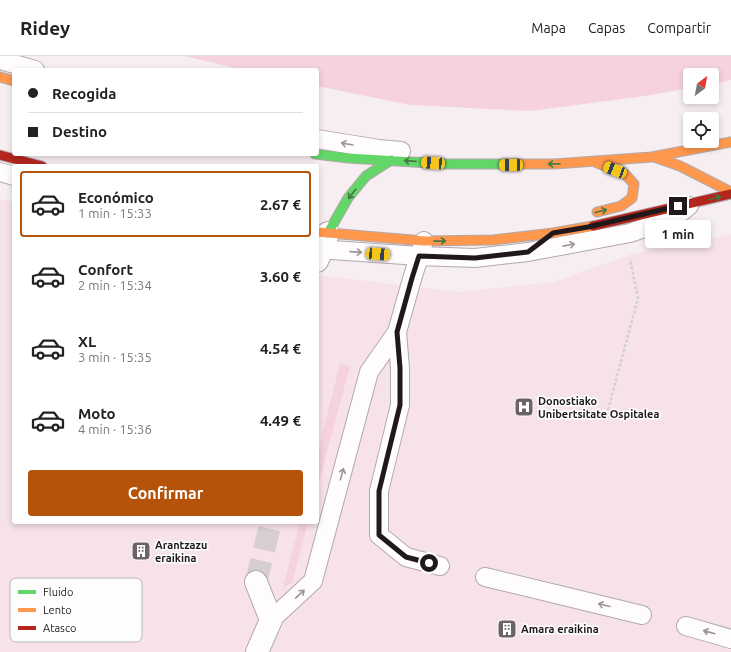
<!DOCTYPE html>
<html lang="es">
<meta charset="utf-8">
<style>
body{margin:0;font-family:Ubuntu,sans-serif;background:#f2f2f2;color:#222;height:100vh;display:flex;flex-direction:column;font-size:15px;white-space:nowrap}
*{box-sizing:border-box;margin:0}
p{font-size:13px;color:#767676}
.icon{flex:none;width:22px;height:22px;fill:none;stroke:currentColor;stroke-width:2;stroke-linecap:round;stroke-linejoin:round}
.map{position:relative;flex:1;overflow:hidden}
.details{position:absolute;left:12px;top:108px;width:307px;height:360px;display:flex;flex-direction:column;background:#fff;border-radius:4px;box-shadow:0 2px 6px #0003}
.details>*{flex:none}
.top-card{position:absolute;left:12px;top:12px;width:307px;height:88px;border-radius:4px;box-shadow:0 2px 6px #0003;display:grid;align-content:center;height:88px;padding:0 16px;background:#fff}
.needle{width:26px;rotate:32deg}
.tools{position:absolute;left:683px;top:12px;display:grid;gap:8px}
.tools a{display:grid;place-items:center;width:36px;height:36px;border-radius:4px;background:#fff;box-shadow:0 2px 6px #0003;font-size:20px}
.end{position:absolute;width:18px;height:18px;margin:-9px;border:5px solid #21181b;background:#fff;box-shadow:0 0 0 2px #fff}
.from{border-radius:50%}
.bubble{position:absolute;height:28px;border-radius:4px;background:#fff;box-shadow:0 2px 6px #0003;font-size:13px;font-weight:600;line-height:28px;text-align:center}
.car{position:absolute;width:12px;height:24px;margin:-12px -6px;border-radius:5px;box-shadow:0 0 3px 1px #0007;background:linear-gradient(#f5c518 24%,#345 0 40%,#f5c518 0 76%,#345 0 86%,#f5c518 0)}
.top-card b{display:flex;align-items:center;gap:14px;height:38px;font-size:15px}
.top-card b+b{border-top:1px solid #e0e0e0}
.top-card i{width:10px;height:10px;background:#222}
ul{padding:7px 0 0;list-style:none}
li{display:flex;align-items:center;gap:12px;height:66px;margin:0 8px 6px;padding:0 8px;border:2px solid transparent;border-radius:4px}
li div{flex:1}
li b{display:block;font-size:15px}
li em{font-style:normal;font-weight:600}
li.on{border-color:#b45309}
li>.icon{width:36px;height:36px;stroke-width:1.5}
.action{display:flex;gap:8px;margin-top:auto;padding:8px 16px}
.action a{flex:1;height:46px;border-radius:4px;background:#b45309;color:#fff;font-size:16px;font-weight:600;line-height:46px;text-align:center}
header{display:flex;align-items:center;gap:24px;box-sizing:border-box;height:56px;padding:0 20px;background:#fff;border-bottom:1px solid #e0e0e0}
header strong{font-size:19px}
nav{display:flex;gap:22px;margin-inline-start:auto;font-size:14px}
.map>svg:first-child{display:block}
.built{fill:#f6e2e8}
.green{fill:#f5d2de}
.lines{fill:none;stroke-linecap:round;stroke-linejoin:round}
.street-tunnel{stroke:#d7ced1;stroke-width:22;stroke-dasharray:22 11;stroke-linecap:butt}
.lane-casing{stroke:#b1a9ac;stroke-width:20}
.street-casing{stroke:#b1a9ac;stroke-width:24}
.fast-casing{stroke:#b1a9ac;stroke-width:11}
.slow-casing{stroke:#b1a9ac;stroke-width:11}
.jam-casing{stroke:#b1a9ac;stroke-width:11}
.path{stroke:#d2d0d1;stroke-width:2.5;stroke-dasharray:3 2;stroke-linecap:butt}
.lane{stroke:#fefcfd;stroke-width:18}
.street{stroke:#fefcfd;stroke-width:22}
.fast{stroke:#63d668;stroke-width:9}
.slow{stroke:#ff974d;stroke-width:9}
.jam{stroke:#b3261e;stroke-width:9}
.oneway{stroke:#9b9597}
.oneway2{stroke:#427742}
.route{stroke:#21181b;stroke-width:5}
.labels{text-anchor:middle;stroke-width:3.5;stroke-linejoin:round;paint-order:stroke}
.poi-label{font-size:11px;font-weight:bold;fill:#21181b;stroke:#fdfdfd;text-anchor:start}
.key{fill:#fdfdfd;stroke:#bbb8b9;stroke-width:1}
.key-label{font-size:11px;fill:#21181b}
</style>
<header>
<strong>Ridey</strong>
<nav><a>Mapa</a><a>Capas</a><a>Compartir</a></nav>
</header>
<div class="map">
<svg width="731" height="596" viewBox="0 0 731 596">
<rect width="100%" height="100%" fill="#f7eef1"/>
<path class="built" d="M 0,143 L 14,146 L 14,466 L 317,466 L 317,219 L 458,236 L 554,226 L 629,199 L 731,178 L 731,596 L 0,596 Z"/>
<path class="green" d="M 184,0 L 731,0 L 731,24 L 712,28 L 712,19 L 690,19 L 690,32 L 645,40 L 530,55 L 410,49 L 317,30 L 317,14 L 244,14 Z
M 340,308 L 350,310 L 317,433 L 317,399 Z
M 300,466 L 308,466 L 292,527 L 283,531 Z"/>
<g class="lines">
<path class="street-tunnel" d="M 256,526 L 271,466"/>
<defs>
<path id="lane" d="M 0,4 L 35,14
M 317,83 L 379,93 L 401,95
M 0,116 L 14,120
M 317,193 L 419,200 L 475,202 L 528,196 L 630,177 L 675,161 L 689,150
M 397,276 L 400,312 L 400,349 L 379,435 L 379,479 L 406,501 L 440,510
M 485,521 L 642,559
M 271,564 L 313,525 L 369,316 L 397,276 L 412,223 L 424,185
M 686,570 L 731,583"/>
<path id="street" d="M 317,205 L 323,192 L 328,177
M 256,526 L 271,564 L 257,596"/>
<path id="fast" d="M 315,98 L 348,102 L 446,108 L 518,108
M 328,177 L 348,142 L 366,120 L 391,104"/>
<path id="slow" d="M 0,21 L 14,25
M 654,101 L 680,110 L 731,136
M 597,107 L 625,118 L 634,128 L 632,142 L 621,150 L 597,156
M 518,108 L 554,108 L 652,101 L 731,86
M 317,176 L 424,185 L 493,184 L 553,177 L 593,170"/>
<path id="jam" d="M 0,99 L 42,110
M 593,170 L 731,138"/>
</defs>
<use href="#lane" class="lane-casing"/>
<use href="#street" class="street-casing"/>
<use href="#fast" class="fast-casing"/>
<use href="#slow" class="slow-casing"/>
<use href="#jam" class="jam-casing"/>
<path class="path" d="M 608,354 L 638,242 L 630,203"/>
<use href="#lane" class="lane"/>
<use href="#street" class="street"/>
<use href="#fast" class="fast"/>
<use href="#slow" class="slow"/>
<use href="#jam" class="jam"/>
</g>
<defs><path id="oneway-shaft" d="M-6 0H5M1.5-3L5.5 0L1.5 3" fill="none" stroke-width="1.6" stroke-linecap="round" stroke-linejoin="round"/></defs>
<g class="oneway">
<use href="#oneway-shaft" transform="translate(347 88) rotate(-170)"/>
<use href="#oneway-shaft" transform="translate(569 189) rotate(-11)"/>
<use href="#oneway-shaft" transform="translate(356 196) rotate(4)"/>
<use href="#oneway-shaft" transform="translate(342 418) rotate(-75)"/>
<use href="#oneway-shaft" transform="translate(300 538) rotate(-43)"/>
<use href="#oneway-shaft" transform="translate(604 549) rotate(-166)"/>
<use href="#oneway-shaft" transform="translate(709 576) rotate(-164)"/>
</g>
<g class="oneway2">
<use href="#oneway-shaft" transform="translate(410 105) rotate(-176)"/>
<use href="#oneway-shaft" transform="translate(554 108) rotate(178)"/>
<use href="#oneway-shaft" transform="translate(352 138) rotate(127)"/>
<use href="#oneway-shaft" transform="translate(715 142) rotate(-14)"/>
<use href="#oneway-shaft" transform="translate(601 155) rotate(-14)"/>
<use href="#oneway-shaft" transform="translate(440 185) rotate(-1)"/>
</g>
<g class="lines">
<path class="route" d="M 429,507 L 406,501 L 379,479 L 379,435 L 400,349 L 400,312 L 397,276 L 412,222 L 419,200 L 475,202 L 528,196 L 553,177 L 588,171 L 678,150"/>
</g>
<defs>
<symbol id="hospital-square" viewBox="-11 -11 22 22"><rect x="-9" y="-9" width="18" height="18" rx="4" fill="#6c6366" stroke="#fdfdfd"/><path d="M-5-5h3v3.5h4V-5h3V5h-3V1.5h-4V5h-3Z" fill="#fff"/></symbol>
<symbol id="building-square" viewBox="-11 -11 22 22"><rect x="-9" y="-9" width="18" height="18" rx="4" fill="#6c6366" stroke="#fdfdfd"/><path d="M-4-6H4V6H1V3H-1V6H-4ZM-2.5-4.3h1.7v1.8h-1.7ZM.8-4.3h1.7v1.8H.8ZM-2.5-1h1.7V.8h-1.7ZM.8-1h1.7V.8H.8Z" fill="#fff"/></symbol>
</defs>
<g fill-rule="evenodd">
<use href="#hospital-square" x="513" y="340" width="22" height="22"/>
<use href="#building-square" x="130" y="484" width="22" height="22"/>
<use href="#building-square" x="496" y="562" width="22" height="22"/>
</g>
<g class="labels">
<g class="poi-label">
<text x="538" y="349">Donostiako<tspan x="538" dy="13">Unibertsitate Ospitalea</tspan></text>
<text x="155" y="493">Arantzazu<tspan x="155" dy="13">eraikina</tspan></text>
<text x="521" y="577">Amara eraikina</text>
</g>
</g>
<rect x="10" y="522" width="132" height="64" rx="6" class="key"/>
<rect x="18" y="534" width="18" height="4" fill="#63d668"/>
<rect x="18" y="552" width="18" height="4" fill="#ff974d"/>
<rect x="18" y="570" width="18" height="4" fill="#b3261e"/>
<g class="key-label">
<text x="43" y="540">Fluido</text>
<text x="43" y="558">Lento</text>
<text x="43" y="576">Atasco</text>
</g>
</svg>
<div class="tools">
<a><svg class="needle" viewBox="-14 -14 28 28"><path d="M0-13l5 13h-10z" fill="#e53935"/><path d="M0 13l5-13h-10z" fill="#767676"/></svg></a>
<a><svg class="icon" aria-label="locate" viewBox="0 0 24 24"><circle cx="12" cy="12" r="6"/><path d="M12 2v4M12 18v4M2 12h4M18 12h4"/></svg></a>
</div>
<i class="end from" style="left:429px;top:507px"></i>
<i class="end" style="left:678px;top:150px"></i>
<div class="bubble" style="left:645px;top:164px;width:66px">1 min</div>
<i class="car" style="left:433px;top:107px;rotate:274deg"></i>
<i class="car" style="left:511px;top:109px;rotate:270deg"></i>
<i class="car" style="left:615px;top:114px;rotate:291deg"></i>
<i class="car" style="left:378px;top:198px;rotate:94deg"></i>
<div class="top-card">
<b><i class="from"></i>Recogida</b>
<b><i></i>Destino</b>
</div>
<section class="details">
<ul>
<li class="on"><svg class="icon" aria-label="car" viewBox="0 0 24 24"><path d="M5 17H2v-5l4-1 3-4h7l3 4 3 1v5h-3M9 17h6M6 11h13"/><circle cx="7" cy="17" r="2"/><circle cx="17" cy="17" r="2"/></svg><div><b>Económico</b><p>1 min · 15:33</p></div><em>2.67 €</em></li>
<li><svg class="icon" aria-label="car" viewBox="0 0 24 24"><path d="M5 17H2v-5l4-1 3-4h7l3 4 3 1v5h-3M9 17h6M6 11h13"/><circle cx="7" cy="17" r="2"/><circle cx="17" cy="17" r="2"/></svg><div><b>Confort</b><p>2 min · 15:34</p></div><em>3.60 €</em></li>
<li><svg class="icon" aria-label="car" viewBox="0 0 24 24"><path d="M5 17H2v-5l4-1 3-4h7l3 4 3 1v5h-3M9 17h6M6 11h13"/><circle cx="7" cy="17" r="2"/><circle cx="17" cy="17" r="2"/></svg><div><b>XL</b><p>3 min · 15:35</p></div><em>4.54 €</em></li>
<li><svg class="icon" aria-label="car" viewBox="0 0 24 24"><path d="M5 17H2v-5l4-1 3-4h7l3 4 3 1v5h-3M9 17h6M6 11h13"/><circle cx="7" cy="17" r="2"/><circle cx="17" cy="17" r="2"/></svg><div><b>Moto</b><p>4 min · 15:36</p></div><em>4.49 €</em></li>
</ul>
<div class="action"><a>Confirmar</a></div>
</section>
</div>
